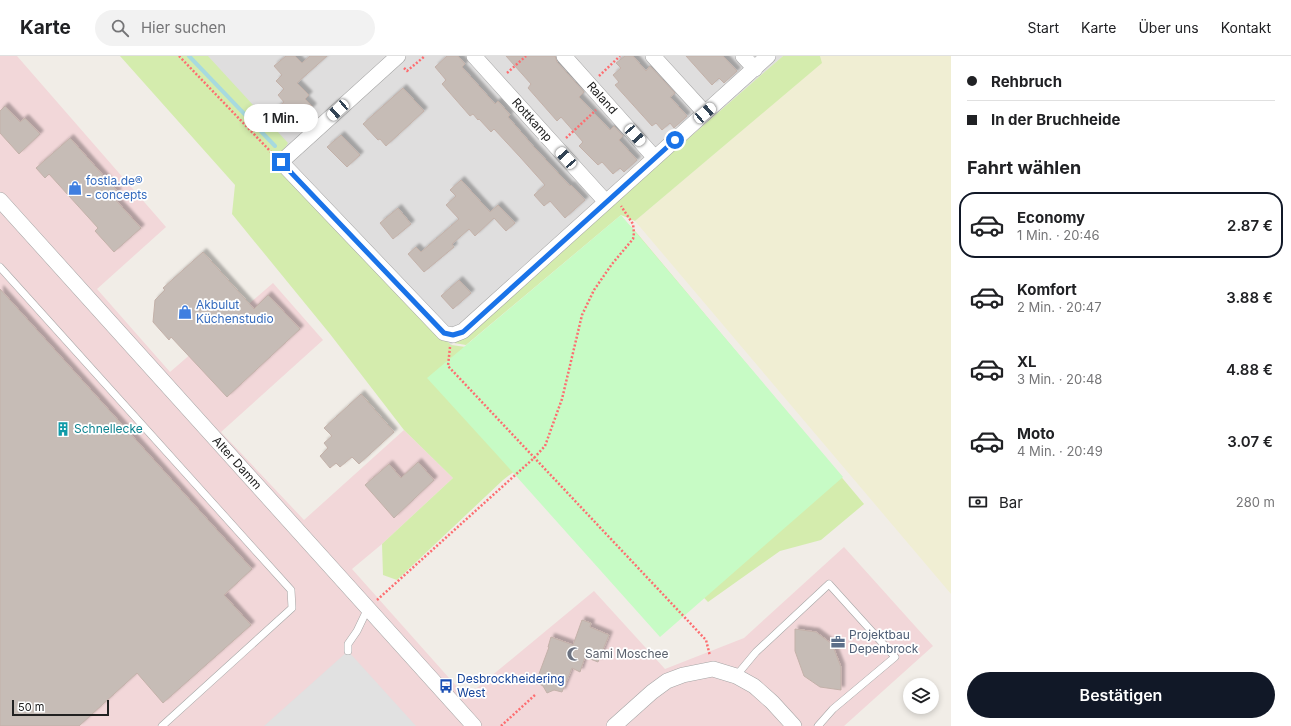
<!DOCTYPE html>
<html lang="de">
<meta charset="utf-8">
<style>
body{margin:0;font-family:Inter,sans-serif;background:#f2f2f2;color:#202124;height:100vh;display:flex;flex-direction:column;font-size:15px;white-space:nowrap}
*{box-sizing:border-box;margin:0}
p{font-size:13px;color:#757577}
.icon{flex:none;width:22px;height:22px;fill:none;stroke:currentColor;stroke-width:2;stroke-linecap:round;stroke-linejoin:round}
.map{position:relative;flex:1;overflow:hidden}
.details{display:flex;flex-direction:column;background:#fff;width:340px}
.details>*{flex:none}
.banner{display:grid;align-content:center;height:88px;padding:0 16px;background:#fff}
.controls{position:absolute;left:903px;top:622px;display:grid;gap:8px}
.controls a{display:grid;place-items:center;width:36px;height:36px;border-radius:50%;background:#fff;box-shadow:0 2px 6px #0003;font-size:20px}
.scale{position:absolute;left:12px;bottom:10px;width:97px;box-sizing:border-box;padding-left:4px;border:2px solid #212121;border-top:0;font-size:11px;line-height:14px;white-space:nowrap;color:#212121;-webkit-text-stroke:3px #fff;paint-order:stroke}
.end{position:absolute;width:18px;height:18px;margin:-9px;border:5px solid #1a73e8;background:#fff;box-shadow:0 0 0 2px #fff}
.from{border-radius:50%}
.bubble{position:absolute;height:28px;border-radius:14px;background:#fff;box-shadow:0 2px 6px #0003;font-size:13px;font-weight:600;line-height:28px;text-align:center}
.car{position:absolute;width:12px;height:24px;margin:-12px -6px;border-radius:5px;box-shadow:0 0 3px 1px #0007;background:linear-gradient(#fff 24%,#345 0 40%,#fff 0 76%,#345 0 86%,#fff 0)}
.banner b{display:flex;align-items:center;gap:14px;height:38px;font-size:15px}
.banner b+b{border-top:1px solid #e0e0e0}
.banner i{width:10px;height:10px;background:#202124}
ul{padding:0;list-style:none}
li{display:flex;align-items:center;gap:12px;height:66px;margin:0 8px 6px;padding:0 8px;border:2px solid transparent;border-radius:16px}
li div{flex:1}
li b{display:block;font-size:15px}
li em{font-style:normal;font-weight:600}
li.on{border-color:#111827}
li>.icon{width:36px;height:36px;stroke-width:1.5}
h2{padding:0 16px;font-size:18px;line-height:48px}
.pay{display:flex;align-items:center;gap:10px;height:44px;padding:0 16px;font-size:15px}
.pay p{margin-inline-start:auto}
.primary-button{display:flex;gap:8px;margin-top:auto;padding:8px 16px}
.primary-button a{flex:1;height:46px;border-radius:24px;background:#111827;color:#fff;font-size:16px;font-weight:600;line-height:46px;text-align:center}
header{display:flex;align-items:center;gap:24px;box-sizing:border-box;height:56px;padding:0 20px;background:#fff;border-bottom:1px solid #e0e0e0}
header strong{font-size:19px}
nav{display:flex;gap:22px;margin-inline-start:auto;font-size:14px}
.search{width:280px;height:36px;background:#f2f2f2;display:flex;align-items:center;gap:10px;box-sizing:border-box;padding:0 14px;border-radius:22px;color:#757577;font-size:15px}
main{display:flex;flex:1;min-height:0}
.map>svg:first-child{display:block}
.residential{fill:#dfdede}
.commercial{fill:#f2d7d9}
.farmland{fill:#f0eed3}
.grass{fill:#d4ecad}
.park{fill:#c7fbc5}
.parking{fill:#e1e1e1}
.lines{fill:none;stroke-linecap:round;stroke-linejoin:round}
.stream{stroke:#a7dadf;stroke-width:4}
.building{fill:#c6bcb6;stroke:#c3b1a9;filter:url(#shadow)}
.lane-casing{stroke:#a5a5a5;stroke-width:8}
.street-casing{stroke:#a5a5a5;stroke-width:16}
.path{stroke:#fd6d70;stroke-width:2.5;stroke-dasharray:2 2;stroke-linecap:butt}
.lane{stroke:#fff;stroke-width:7}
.street{stroke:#fff;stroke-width:15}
.route{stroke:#1a73e8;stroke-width:5}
.labels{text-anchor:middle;stroke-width:3.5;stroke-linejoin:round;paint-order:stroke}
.street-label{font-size:12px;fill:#212121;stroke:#fff}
.shop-label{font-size:12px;fill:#366cbe;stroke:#fff;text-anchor:start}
.culture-label{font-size:12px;fill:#0d838f;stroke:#fff;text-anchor:start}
.service-label{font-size:12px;fill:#4e5e75;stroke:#fff;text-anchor:start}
.worship-label{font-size:12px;fill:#5b616d;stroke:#fff;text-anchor:start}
.transit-label{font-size:12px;fill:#164399;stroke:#fff;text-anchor:start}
</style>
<header>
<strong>Karte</strong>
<div class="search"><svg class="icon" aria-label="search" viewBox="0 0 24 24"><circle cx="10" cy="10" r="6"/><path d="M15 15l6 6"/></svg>Hier suchen</div>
<nav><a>Start</a><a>Karte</a><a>Über uns</a><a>Kontakt</a></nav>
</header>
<main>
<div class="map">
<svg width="951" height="670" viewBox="0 0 951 670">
<defs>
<filter id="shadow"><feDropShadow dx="3.5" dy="-3.5" stdDeviation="1" flood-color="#0004"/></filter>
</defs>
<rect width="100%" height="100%" fill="#f1ede7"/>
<path class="residential" d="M 206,0 L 783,0 L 451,289 L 275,108 Z"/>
<path class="commercial" d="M 0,0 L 17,0 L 166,171 L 97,233 L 170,316 L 273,227 L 323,284 L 221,376 L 304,464 L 404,374 L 453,422 L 382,488 L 352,513 L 466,641 L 594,535 L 665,613 L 744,582 L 844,491 L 933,590 L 844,670 L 0,670 Z"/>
<path class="farmland" d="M 820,0 L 951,0 L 951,538 L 635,165 L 821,7 Z"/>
<path class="grass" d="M 120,0 L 208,0 L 288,87 L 275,108 L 451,289 L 531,300 L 621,161 L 636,176 L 864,448 L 821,484 L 780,495 L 708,546 L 687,524 L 542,394 L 503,424 L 397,524 L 383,519 L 382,488 L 453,422 L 404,374 L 330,278 L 232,158 L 235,129 Z
M 783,0 L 820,0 L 822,7 L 635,165 L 621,159 L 466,289 L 454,287 Z"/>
<path class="park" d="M 621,159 L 843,421 L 660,581 L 499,401 L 427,322 Z"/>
<path class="parking" d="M 348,595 L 416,670 L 264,670 Z"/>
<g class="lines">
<path class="stream" d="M 189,0 L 275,90"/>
</g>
<path class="building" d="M 286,0 L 295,0 L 302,7 L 310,0 L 327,0 L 297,27 L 309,39 L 305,43 L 313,51 L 300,63 L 292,54 L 280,65 L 272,56 L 284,46 L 278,39 L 284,33 L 276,25 L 282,19 L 274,10 Z
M 447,0 L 458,0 L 465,8 L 462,11 L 495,48 L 498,45 L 510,59 L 508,61 L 533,90 L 570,130 L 571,129 L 585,144 L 565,162 L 550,145 L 544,150 L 534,139 L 545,129 L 520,101 L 494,73 L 491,76 L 479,63 L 478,64 L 473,58 L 470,60 L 442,28 L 446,24 L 435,11 Z
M 506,0 L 555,0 L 557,6 L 584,36 L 579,41 L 610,74 L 614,70 L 623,80 L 619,84 L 637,104 L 624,116 L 620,112 L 613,118 L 602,106 L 598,109 L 579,90 L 583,86 L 561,61 L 557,65 L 528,32 L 531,28 Z
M 625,0 L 633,0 L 646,15 L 650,10 L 675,37 L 670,41 L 687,60 L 674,72 L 670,67 L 662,74 L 656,67 L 652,70 L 615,29 L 619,26 L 613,19 L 621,12 L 616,7 Z
M 686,0 L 723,0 L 737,15 L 724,27 L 719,22 L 712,29 Z
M 403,32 L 424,55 L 386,90 L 380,83 L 378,84 L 363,68 Z
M 5,50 L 20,66 L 25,62 L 40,78 L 19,98 L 0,77 L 0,55 Z
M 341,79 L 360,99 L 347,111 L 327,91 Z
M 70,82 L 118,136 L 113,141 L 141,172 L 114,196 L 95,175 L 98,172 L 49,118 L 45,122 L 36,112 Z
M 461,124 L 490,156 L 498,149 L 515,167 L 506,175 L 494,162 L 475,180 L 469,173 L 452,188 L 454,191 L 424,216 L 408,198 L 416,191 L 421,196 L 459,163 L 446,149 L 456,140 L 450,134 Z
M 398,152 L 411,168 L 393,183 L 380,167 Z
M 203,196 L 254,253 L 268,239 L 300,273 L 227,341 L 171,281 L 169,284 L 153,266 L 155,244 L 165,234 L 163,232 Z
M 459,224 L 471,237 L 453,253 L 441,240 Z
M 0,233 L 252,513 L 224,539 L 251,569 L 163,647 L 137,617 L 79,670 L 0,670 Z
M 361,338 L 394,376 L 359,408 L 352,401 L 340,411 L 336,407 L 330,412 L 320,400 L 328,392 L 324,387 L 332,380 L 324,372 Z
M 418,406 L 434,424 L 394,462 L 365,429 L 389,408 L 401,422 Z
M 582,564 L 591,567 L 590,571 L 609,579 L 598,606 L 585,601 L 580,616 L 572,612 L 562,636 L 554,634 L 547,637 L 543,630 L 536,626 L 549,591 L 548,591 L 551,581 L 573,589 Z
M 795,573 L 816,576 L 832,588 L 841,611 L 841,634 L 820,631 L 804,620 L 795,595 Z"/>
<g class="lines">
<defs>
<path id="lane" d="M 0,211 L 291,534 L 292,552 L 162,670
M 348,595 L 348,588 L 357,575 L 368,552
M 736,620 L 756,596 L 829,528 L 895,601 L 833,653 L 818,670"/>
<path id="street" d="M 398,0 L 281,106 L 444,277 L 453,279 L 463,275 L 768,0
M 474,0 L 606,146
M 564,0 L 655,102
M 653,0 L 705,57
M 743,0 L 755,13
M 0,144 L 474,670
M 614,670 L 652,636 L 667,625 L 683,619 L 713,613 L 736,620 L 754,630 L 772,646 L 794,670"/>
</defs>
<use href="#lane" class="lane-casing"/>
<use href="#street" class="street-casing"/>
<path class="path" d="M 179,0 L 272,97
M 404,12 L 407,15 L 425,0
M 507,17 L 526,0
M 599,20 L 620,0
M 566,82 L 596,54
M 450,291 L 448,310 L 706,584 L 710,600
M 377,544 L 534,402 L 545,390 L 562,343 L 582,259 L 594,234 L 612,208 L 633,183 L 634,177 L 633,168 L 621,150
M 501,670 L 536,638"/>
<use href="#lane" class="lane"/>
<use href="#street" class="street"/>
</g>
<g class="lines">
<path class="route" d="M 281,106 L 444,277 L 453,279 L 463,276 L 675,84"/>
</g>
<defs>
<symbol id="shop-bare" viewBox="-9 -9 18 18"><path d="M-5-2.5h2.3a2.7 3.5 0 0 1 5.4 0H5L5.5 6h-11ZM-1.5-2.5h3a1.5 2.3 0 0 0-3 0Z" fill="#3f7fe0" stroke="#fff" stroke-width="2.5" paint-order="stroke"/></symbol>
<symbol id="building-bare" viewBox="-9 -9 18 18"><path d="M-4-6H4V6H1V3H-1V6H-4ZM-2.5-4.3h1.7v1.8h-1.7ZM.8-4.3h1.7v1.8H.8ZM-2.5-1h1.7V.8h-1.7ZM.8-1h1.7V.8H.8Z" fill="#0f9aa8" stroke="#fff" stroke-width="2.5" paint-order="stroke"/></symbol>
<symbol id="office-bare" viewBox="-9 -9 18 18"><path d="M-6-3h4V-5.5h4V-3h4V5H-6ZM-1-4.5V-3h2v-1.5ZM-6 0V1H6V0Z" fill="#5c6f8a" stroke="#fff" stroke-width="2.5" paint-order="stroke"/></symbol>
<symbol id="mosque-bare" viewBox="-9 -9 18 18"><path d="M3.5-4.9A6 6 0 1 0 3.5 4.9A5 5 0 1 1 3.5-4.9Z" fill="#6b7280" stroke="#fff" stroke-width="2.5" paint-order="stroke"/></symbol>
<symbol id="bus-bare" viewBox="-9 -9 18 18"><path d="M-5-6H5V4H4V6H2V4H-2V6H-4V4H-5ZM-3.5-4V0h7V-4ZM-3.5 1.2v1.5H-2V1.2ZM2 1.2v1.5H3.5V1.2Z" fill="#1a4fb4" stroke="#fff" stroke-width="2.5" paint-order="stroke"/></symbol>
</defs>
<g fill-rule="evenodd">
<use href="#shop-bare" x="65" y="122" width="20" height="20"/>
<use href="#shop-bare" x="175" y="246" width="20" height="20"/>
<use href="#building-bare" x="53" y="363" width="20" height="20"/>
<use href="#office-bare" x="828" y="576" width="20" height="20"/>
<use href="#mosque-bare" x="564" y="588" width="20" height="20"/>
<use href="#bus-bare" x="436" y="620" width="20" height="20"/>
</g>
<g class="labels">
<g class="street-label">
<text transform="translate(602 42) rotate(48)" y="4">Raland</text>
<text transform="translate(532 64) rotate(48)" y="4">Rottkamp</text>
<text transform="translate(237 407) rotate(48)" y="4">Alter Damm</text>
</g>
<g class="shop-label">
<text x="86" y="129">fostla.de®<tspan x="86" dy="14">- concepts</tspan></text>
<text x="196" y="253">Akbulut<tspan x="196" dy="14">Küchenstudio</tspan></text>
</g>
<g class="culture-label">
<text x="74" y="377">Schnellecke</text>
</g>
<g class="service-label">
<text x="849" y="583">Projektbau<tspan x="849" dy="14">Depenbrock</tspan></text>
</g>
<g class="worship-label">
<text x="585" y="602">Sami Moschee</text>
</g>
<g class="transit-label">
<text x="457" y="627">Desbrockheidering<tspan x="457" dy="14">West</tspan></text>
</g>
</g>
</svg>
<div class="controls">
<a><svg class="icon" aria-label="layers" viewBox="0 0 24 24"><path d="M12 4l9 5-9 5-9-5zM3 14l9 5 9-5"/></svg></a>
</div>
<div class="scale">50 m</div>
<i class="end from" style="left:675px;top:84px"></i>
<i class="end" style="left:281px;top:106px"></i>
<div class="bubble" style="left:244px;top:48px;width:74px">1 Min.</div>
<i class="car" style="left:338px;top:54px;rotate:228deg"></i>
<i class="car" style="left:705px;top:57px;rotate:49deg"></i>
<i class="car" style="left:635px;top:79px;rotate:138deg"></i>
<i class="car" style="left:566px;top:102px;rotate:318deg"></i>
</div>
<section class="details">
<div class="banner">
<b><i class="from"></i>Rehbruch</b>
<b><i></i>In der Bruchheide</b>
</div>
<h2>Fahrt wählen</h2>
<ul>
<li class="on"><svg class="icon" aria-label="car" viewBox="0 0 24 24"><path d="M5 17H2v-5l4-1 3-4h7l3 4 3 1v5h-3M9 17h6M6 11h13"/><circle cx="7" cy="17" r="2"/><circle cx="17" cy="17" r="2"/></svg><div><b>Economy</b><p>1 Min. · 20:46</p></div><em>2.87 €</em></li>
<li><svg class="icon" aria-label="car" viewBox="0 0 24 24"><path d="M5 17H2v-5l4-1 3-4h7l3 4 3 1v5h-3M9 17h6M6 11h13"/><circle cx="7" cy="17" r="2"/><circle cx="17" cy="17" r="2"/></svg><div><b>Komfort</b><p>2 Min. · 20:47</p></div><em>3.88 €</em></li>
<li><svg class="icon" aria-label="car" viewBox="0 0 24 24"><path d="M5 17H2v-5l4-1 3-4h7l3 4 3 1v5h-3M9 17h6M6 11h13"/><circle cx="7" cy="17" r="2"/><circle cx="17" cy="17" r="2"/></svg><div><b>XL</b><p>3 Min. · 20:48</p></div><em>4.88 €</em></li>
<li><svg class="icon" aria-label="car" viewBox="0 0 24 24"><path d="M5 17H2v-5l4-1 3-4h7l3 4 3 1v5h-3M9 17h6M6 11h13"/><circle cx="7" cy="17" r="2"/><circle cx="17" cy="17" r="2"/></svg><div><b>Moto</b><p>4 Min. · 20:49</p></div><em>3.07 €</em></li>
</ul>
<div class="pay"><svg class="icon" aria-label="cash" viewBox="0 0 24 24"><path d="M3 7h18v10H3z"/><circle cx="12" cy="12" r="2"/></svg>Bar<p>280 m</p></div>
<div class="primary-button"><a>Bestätigen</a></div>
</section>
</main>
